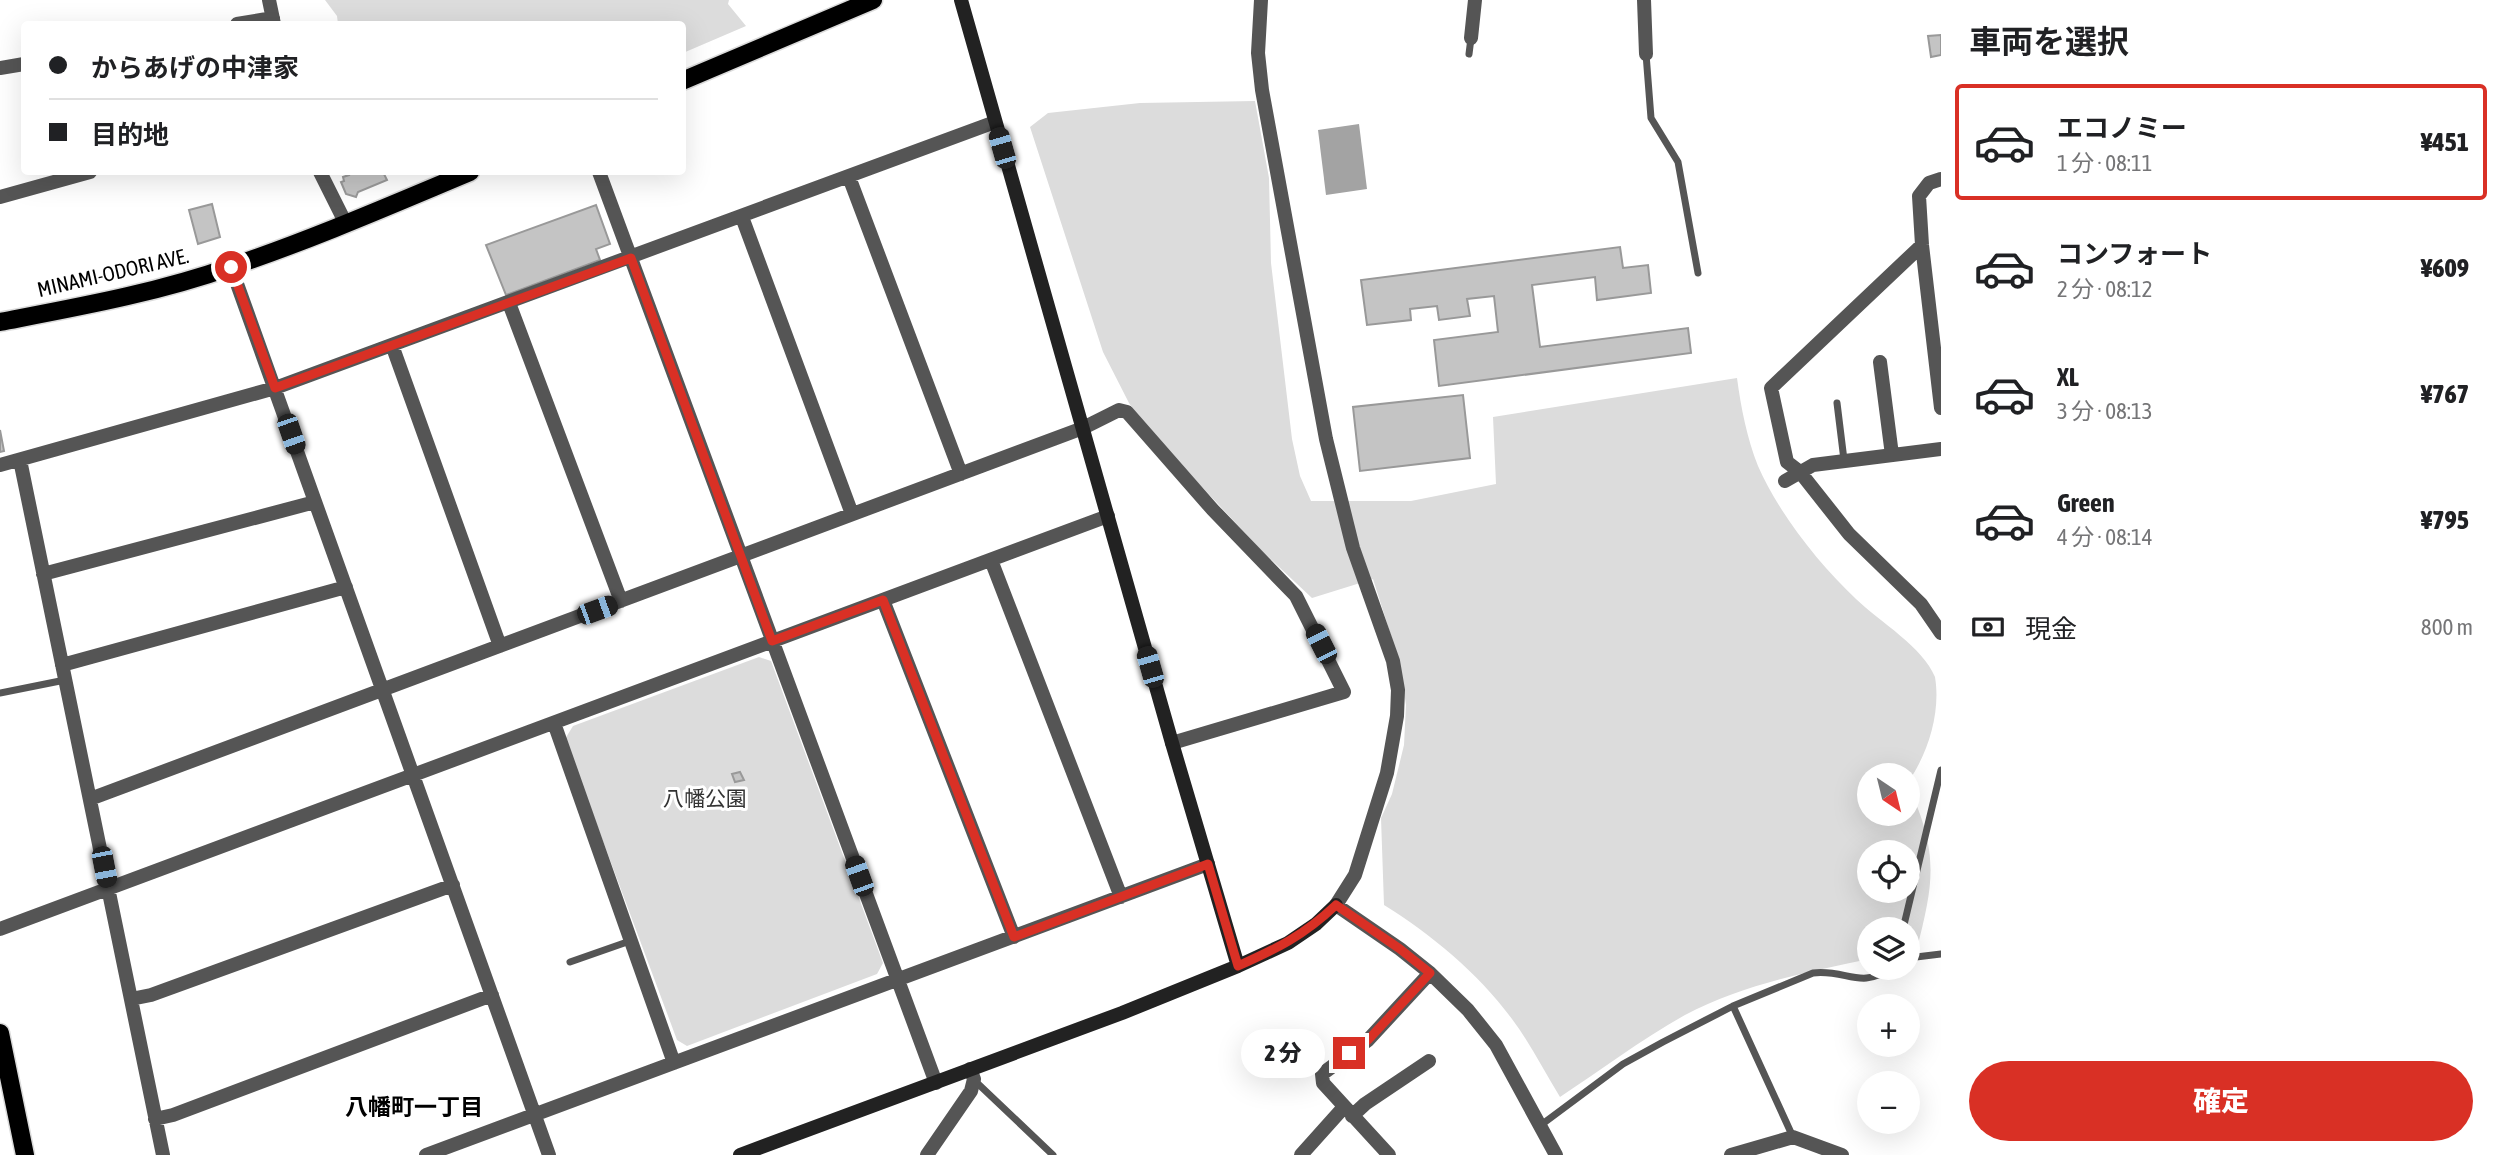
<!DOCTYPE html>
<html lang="ja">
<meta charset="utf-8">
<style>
body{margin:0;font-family:"Asap Condensed","Noto Sans JP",sans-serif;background:#f6f6f6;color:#202124;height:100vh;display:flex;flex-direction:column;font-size:26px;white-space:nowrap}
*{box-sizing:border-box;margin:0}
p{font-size:23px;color:#757577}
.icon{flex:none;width:38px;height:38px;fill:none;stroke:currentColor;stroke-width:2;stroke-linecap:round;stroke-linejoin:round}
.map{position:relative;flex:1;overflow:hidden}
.panel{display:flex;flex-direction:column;background:#fff;width:560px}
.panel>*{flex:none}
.banner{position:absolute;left:21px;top:21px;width:665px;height:154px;border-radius:7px;box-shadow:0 7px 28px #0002;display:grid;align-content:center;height:154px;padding:0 28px;background:#fff}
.needle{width:46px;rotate:145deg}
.tools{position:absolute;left:1857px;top:763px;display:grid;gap:14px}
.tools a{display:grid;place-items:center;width:63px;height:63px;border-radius:50%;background:#fff;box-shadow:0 7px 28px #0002;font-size:35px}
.end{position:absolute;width:32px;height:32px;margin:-16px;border:9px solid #d93025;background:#fff;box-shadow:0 0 0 4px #fff}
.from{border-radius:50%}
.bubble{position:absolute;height:49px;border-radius:24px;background:#fff;box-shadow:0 7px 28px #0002;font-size:23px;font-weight:800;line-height:49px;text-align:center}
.car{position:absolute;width:21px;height:42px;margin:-21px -10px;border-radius:9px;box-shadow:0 0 5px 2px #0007;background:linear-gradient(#222 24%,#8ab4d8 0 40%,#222 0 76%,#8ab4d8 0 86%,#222 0)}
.banner b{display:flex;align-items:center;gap:24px;height:66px;font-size:26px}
.banner b+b{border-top:2px solid #e0e0e0}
.banner i{width:18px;height:18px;background:#202124}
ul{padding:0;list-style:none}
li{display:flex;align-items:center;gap:21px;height:116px;margin:0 14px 10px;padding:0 14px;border:4px solid transparent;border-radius:7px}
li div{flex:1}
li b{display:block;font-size:26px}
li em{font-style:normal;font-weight:800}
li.on{border-color:#d93025}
li>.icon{width:63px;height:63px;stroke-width:1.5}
h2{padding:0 28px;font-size:32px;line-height:84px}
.pay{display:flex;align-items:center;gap:18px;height:77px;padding:0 28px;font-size:26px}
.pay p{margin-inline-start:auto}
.button{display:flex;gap:14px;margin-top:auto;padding:14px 28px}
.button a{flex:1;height:80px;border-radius:42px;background:#d93025;color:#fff;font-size:28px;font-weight:800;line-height:80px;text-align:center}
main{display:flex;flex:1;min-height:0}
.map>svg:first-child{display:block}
.green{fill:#dcdcdc;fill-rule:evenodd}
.water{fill:#a3a3a3}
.building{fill:#c4c4c4;stroke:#999;stroke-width:2}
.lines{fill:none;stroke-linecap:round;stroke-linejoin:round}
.primary-casing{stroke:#dbdbdb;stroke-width:21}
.lane{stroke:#555;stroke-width:7}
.street{stroke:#555;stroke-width:14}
.secondary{stroke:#222;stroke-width:14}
.primary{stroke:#000;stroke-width:18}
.route{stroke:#d93025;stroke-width:9}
.labels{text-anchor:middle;stroke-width:6;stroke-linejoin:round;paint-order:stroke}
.street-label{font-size:21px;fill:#000;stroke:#fff}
.park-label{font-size:21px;fill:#333;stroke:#fff}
.neighbourhood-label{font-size:23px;font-weight:bold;fill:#000;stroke:#fff}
</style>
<main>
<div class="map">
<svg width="1941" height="1155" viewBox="0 0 1941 1155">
<rect width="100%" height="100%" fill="#fff"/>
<path class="green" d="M 325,0 L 729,0 L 728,4 L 746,26 L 683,53 L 682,24 L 338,24 L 337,16 Z
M 1255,101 L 1269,178 L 1271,263 L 1292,439 L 1300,476 L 1311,501 L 1411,501 L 1496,484 L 1493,417 L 1737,378 C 1741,408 1747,438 1758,466 C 1779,514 1819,564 1856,599 C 1880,622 1923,647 1935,677 C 1941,712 1928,754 1908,782 L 1908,775 L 1869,775 L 1869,814 L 1908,814 L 1908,785 C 1938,851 1935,879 1917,948 L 1908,950 L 1908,929 L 1869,929 L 1869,959 C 1807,972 1742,985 1685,1015 C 1642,1039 1601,1070 1560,1097 C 1544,1071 1530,1043 1512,1019 C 1479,974 1431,934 1384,905 L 1381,818 L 1392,794 L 1404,745 L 1406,705 L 1400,664 L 1373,579 L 1312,598 L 1260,549 L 1146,427 L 1129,403 L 1103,352 L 1030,127 L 1048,113 L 1140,103 ZM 1869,852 L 1908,852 L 1908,891 L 1869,891 Z
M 759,657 L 771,661 L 883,963 L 877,974 L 687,1046 L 677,1040 L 565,739 L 573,726 Z"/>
<path class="water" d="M 1359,124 L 1367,189 L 1326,195 L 1318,130 Z"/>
<path class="building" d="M 1941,35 L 1941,55 L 1931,57 L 1928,36 Z
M 348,172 L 383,172 L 387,180 L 358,192 L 356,197 L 346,194 L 341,182 L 344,181 L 343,177 L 349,175 Z
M 212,204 L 220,237 L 198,244 L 189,210 Z
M 596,205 L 610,244 L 596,249 L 600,260 L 506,295 L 486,245 Z
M 1620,247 L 1623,268 L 1648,265 L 1651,293 L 1597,300 L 1595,277 L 1532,285 L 1540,347 L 1688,328 L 1691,353 L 1439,386 L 1434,340 L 1498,332 L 1494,296 L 1467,299 L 1470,316 L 1439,320 L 1437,306 L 1410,309 L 1411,320 L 1367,325 L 1361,280 Z
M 1463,395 L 1470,458 L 1360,471 L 1353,407 Z
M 0,430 L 4,451 L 0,452 Z
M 740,772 L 744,780 L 735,782 L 732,774 Z"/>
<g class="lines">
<defs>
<path id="primary" d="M 682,81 L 873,0
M 0,322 C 78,307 157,293 233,266 C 313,239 391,205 470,172
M 0,1033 L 25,1155"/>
</defs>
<use href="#primary" class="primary-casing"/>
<path class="lane" d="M 1469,54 L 1471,38
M 1646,54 L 1651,118 L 1678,162 L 1698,273
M 1837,403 L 1844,460
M 0,693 L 65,680
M 1903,929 L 1941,770
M 1908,958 L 1941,954
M 570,962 L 630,941
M 1733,1006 L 1793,1137
M 974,1080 L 1053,1155
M 1541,1125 L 1623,1064 L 1663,1042 L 1733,1006 L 1813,973 C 1847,969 1860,990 1891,968"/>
<path class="street" d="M 269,0 L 274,24
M 1261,0 L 1258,53 L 1262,90 L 1326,439 L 1353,548 L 1393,661 L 1398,690 L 1397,716 L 1387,773 L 1355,875 L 1336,905 L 1400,949 L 1430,973 L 1468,1010 L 1496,1045 L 1556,1155
M 1644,0 L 1646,54
M 237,24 L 273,18
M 1471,38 L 1475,0
M 0,68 L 24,64
M 320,172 L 346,224
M 599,172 L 936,1083
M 849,177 L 961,474
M 1941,179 L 1929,183 L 1919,196 L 1922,245 L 1941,408
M 0,197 L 90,172
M 742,217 L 852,514
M 1922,245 L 1771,388 L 1787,462 L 1800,472 L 1849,534 L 1921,604 L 1941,633
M 231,267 L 549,1155
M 509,303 L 621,601
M 392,345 L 500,646
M 1880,362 L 1892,455
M 20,460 L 163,1155
M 0,465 L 275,388 L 995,122
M 1785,481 L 1813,465 L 1941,449
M 991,560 L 1121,897
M 43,574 L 315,502
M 883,600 L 1014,937
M 62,665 L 346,587
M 554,723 L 674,1063
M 90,799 L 1083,428 L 1119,410 L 1127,412 L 1213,510 L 1296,596 L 1344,692 L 1172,743
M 0,929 L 1108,516
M 131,999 L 151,995 L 453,885
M 1352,1116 L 1365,1104 L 1429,1061
M 155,1119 L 173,1115 L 492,995
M 426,1155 L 1208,864
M 927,1155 L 971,1091 L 974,1079 L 970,1069
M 1301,1155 L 1344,1107
M 1389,1155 L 1323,1083 L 1322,1074 L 1368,1040 L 1430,973
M 1731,1155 L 1793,1137 L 1842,1155"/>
<path class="secondary" d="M 961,0 L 1172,743 L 1238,966
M 740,1155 L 1122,1013 L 1238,966 L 1288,943 L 1316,924 L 1336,905"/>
<use href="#primary" class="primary"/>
</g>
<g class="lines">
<path class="route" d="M 231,267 L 275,388 L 631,258 L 772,641 L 883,600 L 1014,937 L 1208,864 L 1238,966 C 1278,948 1303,936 1336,905 L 1400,949 L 1430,973 L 1368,1040 L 1349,1053"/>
</g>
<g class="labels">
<g class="street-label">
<text transform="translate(113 273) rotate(-13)" y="7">MINAMI-ODORI AVE.</text>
</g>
<g class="park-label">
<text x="705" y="806">八幡公園</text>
</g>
<g class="neighbourhood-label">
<text x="414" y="1115">八幡町一丁目</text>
</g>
</g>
</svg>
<div class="tools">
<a><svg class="needle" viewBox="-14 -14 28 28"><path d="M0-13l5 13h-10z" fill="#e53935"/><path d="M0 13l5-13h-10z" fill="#757577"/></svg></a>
<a><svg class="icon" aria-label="locate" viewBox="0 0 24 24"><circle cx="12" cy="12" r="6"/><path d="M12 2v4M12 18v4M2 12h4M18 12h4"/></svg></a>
<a><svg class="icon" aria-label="layers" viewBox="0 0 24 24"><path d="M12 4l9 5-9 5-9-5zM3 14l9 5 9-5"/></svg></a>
<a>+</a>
<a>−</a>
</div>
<i class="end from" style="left:231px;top:267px"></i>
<i class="end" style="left:1349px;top:1053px"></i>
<div class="bubble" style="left:1241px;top:1029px;width:84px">2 分</div>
<i class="car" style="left:1002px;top:148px;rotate:344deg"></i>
<i class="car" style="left:291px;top:434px;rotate:161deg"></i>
<i class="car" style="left:597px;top:610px;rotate:70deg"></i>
<i class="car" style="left:1321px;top:644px;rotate:333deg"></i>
<i class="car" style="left:1150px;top:667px;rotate:344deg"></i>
<i class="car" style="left:104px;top:867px;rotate:169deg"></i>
<i class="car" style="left:859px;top:876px;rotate:340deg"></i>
<div class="banner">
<b><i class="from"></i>からあげの中津家</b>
<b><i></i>目的地</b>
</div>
</div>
<section class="panel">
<h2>車両を選択</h2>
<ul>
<li class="on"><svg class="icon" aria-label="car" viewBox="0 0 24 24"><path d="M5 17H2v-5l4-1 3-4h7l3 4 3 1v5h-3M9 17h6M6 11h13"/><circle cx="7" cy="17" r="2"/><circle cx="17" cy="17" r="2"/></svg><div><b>エコノミー</b><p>1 分 · 08:11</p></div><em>¥451</em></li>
<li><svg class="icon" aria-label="car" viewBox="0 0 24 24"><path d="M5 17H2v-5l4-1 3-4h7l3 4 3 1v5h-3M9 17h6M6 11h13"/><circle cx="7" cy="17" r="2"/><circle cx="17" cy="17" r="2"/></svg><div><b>コンフォート</b><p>2 分 · 08:12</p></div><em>¥609</em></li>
<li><svg class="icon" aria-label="car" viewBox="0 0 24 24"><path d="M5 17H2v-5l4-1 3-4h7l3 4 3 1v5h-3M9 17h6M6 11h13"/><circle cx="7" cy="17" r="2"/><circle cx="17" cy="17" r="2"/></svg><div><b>XL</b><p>3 分 · 08:13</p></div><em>¥767</em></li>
<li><svg class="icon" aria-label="car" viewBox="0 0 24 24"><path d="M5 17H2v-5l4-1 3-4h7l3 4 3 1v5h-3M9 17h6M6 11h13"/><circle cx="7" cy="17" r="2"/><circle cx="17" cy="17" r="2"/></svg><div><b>Green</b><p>4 分 · 08:14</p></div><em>¥795</em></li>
</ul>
<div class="pay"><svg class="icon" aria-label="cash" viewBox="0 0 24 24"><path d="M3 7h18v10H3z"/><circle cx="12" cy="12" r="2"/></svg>現金<p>800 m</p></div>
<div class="button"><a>確定</a></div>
</section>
</main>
